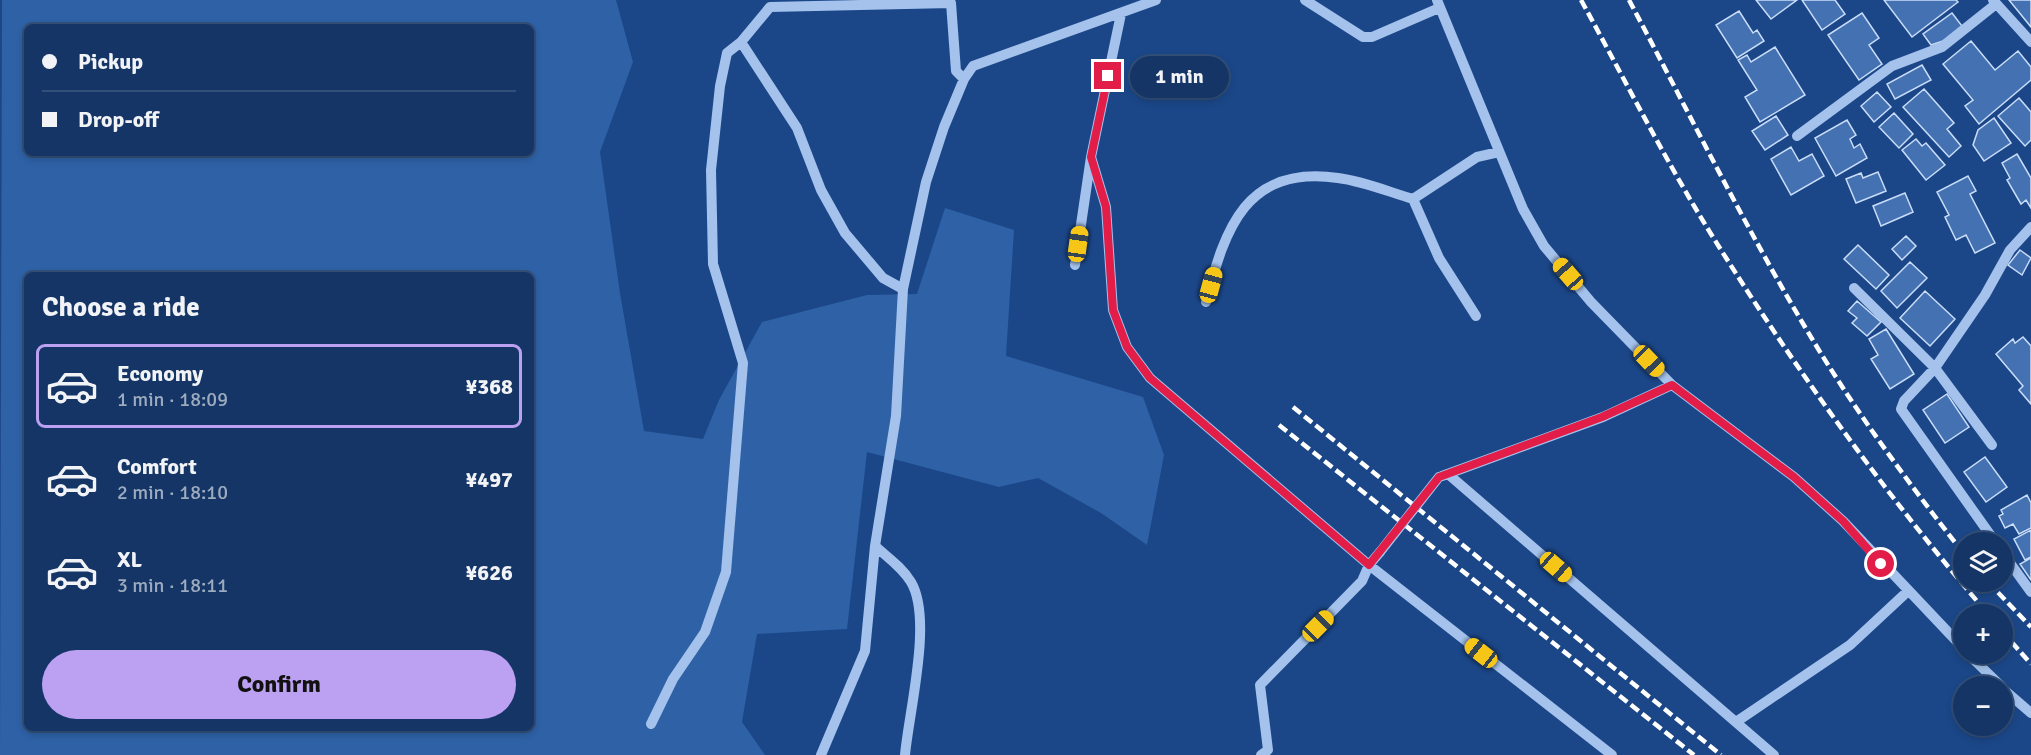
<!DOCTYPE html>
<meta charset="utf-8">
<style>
body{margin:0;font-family:Signika,sans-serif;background:#21406f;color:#f1f3f6;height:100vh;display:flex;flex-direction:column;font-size:22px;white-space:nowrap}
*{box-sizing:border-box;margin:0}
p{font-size:20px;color:#9dabbf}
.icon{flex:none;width:33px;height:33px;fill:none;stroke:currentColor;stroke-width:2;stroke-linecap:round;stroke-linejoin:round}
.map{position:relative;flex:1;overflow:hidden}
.sheet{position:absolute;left:24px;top:272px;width:510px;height:459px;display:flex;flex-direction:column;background:#143566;border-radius:9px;box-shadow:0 3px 9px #0003,0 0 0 2px #33507a}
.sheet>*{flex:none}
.top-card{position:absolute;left:24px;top:24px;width:510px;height:132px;border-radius:9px;box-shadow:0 3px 9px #0003,0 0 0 2px #33507a;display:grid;align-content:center;height:132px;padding:0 18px;background:#143566}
.tools{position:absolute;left:1953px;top:532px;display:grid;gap:12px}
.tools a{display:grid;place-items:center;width:60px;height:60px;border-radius:50%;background:#143566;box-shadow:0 3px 9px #0003,0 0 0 2px #33507a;font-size:30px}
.end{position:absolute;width:27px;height:27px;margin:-14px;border:8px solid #e11d48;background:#fff;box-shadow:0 0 0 3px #fff}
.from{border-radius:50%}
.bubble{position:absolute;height:42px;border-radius:21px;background:#143566;box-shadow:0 3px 9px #0003,0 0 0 2px #33507a;font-size:20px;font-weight:700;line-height:42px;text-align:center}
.car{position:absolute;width:18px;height:36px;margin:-18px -9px;border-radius:8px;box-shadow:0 0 4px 2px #0007;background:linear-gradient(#f5c518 24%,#345 0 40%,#f5c518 0 76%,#345 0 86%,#f5c518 0)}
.top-card b{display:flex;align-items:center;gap:21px;height:57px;font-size:22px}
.top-card b+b{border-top:2px solid #33507a}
.top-card i{width:15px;height:15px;background:#f1f3f6}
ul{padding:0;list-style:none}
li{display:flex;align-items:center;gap:18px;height:84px;margin:0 12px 9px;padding:0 6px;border:3px solid transparent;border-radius:9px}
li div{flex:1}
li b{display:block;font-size:22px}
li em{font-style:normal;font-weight:700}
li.selected{border-color:#bca0f2}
li>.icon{width:54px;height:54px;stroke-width:1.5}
h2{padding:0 18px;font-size:27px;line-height:72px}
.button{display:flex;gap:12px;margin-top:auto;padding:12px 18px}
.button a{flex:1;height:69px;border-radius:36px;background:#bca0f2;color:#111;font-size:24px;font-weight:700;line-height:69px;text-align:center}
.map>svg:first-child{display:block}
.green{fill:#2e61a6;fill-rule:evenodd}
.building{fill:#4471b1;stroke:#c9ddf9;stroke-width:1.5}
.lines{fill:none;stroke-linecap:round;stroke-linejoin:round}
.minor{stroke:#a4c2ec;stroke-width:10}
.rail{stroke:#fff;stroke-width:4.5;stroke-dasharray:10 4.5;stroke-linecap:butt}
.minor-bridge{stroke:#a4c2ec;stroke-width:10}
.route{stroke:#e11d48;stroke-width:8}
</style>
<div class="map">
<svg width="2031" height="755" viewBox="0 0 2031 755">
<rect width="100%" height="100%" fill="#1b4788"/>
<path class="green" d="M 2,0 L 616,0 L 633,62 L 600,152 L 620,293 L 644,431 L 703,439 L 719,400 L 762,322 L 867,295 L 917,294 L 945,208 L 1014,230 L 1006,356 L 1143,397 L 1164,455 L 1147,545 L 1101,513 L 1038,478 L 999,487 L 867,452 L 847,629 L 757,634 L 742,722 L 765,755 L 0,755 ZM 27,27 L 531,27 L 531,153 L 27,153 ZM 27,274 L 531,274 L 531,728 L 27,728 Z"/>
<path class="building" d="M 1756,0 L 1797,0 L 1771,19 Z
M 1802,0 L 1835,0 L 1845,14 L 1822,30 Z
M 1884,0 L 1956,0 L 1958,2 L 1912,37 Z
M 2009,0 L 2031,0 L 2031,27 Z
M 1739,11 L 1753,33 L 1757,30 L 1764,41 L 1737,58 L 1716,25 Z
M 1862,13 L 1879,38 L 1869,45 L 1882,64 L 1859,80 L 1828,35 Z
M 1952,13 L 1962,26 L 1943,41 L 1931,45 L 1923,34 Z
M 1971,41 L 1995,70 L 2018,51 L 2031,67 L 2031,80 L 1979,124 L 1965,106 L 1973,100 L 1943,64 Z
M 1775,47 L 1805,95 L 1760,122 L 1745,97 L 1757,90 L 1738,60 L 1747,55 L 1751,62 Z
M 1922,65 L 1931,80 L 1895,99 L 1887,84 Z
M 1924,89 L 1954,123 L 1947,129 L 1961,146 L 1949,157 L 1903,107 Z
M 1877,92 L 1891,107 L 1874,122 L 1861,106 Z
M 2019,98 L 2031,112 L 2031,140 L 2025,146 L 1998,116 Z
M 1894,113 L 1913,134 L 1899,148 L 1879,127 Z
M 1776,116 L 1788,135 L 1765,150 L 1752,131 Z
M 1994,118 L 2011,143 L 1984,161 L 1973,145 L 1978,130 Z
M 1847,120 L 1856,135 L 1850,139 L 1854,148 L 1860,144 L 1867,158 L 1836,176 L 1815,138 Z
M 1916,139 L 1922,146 L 1926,143 L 1945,165 L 1926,180 L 1902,150 Z
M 1791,147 L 1799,161 L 1812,154 L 1824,176 L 1791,195 L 1771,159 Z
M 2017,154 L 2031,178 L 2031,208 L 2026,200 L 2021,204 L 2007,180 L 2010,178 L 2002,163 Z
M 1878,172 L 1886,191 L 1856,203 L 1846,179 L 1861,173 L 1863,178 Z
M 1968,176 L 1976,191 L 1970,194 L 1995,243 L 1975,253 L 1966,235 L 1956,240 L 1945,217 L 1949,215 L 1937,192 Z
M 1905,193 L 1913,212 L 1881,226 L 1873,206 Z
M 1906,236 L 1916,246 L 1902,260 L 1892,249 Z
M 1858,245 L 1889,275 L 1876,289 L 1844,259 Z
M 2020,250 L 2031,258 L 2022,275 L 2008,265 Z
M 1910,262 L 1927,278 L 1897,308 L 1881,291 Z
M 1925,291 L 1955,319 L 1930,346 L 1900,318 Z
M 1857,301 L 1881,322 L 1867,336 L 1852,323 L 1857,318 L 1848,311 Z
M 1886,329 L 1914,374 L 1890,389 L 1871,359 L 1878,355 L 1869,339 Z
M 2023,337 L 2031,346 L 2031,404 L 2019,390 L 2023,386 L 1996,354 L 2013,339 L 2015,343 Z
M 1947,394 L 1969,427 L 1945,443 L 1923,410 Z
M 1985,457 L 2007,487 L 1986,502 L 1964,472 Z
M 2027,495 L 2031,503 L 2031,528 L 2019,534 L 2013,524 L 2005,528 L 1999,516 L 2003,514 L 2001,510 Z
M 2031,530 L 2031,557 L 2025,560 L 2014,539 Z
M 2031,558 L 2031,580 L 2020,564 Z"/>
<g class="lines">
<path class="minor" d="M 1305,0 L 1363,37 L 1372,37 L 1439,8
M 1437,0 L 1523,209 L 1544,246 L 1591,302 L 1672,385 L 1794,477 L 1843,521 L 1964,649
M 1993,0 L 2031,42
M 741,42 L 797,128 L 821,190 L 845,233 L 883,278 L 903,289
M 1797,136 L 1892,66 L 1942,47 L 1996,4
M 1091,157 L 1106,207 L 1113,310 L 1127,347 L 1150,378 L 1369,565 L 1612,755
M 1413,199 L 1439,258 L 1476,316
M 1075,265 L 1091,157 L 1121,14
M 1854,288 L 1935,368 L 1992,445
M 1206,302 C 1225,228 1246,165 1338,178 C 1363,181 1389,192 1413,199 L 1477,157 L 1499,152
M 1448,474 L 1774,755
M 1442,476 L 1603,417 L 1672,385
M 1996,543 L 1901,409 L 1904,401 L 1935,368 L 1985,295 L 2010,250 L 2031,227
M 875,546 C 887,557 902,567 911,582 C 933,619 909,711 905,755
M 2002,552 L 2031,592
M 1968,654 L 2002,687
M 2002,688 L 2031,713
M 1736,722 L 1850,645 L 1907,592
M 651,724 L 673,679 L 705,632 L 726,572 L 743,363 L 713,264 L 711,170 L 720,86 L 727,53 L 741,42 L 770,7 L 951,3 L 956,71 L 964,79
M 821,755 L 865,651 L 875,546 L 896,416 L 903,289 L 926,182 L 944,127 L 964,79 L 973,66 L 1156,0
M 1261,755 L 1268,750 L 1260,685 L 1362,581 L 1369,565 L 1380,552"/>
<path class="rail" d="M 1581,0 C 1624,78 1664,158 1711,234 C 1794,367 1886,496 1989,615
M 1629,0 C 1687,109 1742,221 1805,327 C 1852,407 1907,481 1964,554
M 1293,407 L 1721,755
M 1279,425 L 1694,755
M 1988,582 L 2031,627
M 2002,631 L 2031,664"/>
<path class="minor-bridge" d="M 1380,552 L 1439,477"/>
</g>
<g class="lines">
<path class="route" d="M 1108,76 L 1091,157 L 1106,207 L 1113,310 L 1127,347 L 1150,378 L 1369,565 L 1439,477 L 1602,417 L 1672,385 L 1794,477 L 1843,521 L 1881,564"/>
</g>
</svg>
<div class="tools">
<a><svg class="icon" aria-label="layers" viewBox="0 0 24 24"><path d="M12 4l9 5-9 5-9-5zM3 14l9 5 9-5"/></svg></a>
<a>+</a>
<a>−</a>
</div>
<i class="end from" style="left:1881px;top:564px"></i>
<i class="end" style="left:1108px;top:76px"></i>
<div class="bubble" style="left:1130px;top:56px;width:99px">1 min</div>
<i class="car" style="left:1078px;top:244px;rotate:8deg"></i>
<i class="car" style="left:1568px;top:274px;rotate:319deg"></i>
<i class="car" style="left:1211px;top:285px;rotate:15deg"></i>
<i class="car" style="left:1649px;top:361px;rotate:136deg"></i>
<i class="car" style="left:1556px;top:567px;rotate:131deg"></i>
<i class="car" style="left:1318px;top:626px;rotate:45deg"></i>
<i class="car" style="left:1481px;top:653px;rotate:308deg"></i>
<div class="top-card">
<b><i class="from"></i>Pickup</b>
<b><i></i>Drop-off</b>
</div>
<section class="sheet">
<h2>Choose a ride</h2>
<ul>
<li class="selected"><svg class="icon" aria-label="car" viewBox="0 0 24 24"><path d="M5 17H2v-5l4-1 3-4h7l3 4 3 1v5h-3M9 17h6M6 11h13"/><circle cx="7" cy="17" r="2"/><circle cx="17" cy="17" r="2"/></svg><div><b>Economy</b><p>1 min · 18:09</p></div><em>¥368</em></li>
<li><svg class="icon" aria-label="car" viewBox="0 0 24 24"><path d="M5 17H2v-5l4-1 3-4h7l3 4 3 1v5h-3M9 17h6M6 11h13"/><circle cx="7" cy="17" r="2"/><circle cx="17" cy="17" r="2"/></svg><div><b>Comfort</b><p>2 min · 18:10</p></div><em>¥497</em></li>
<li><svg class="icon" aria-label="car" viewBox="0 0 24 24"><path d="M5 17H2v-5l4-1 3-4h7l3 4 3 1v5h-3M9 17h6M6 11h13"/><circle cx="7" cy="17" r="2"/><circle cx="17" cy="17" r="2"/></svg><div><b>XL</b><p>3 min · 18:11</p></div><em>¥626</em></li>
</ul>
<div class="button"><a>Confirm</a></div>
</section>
</div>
